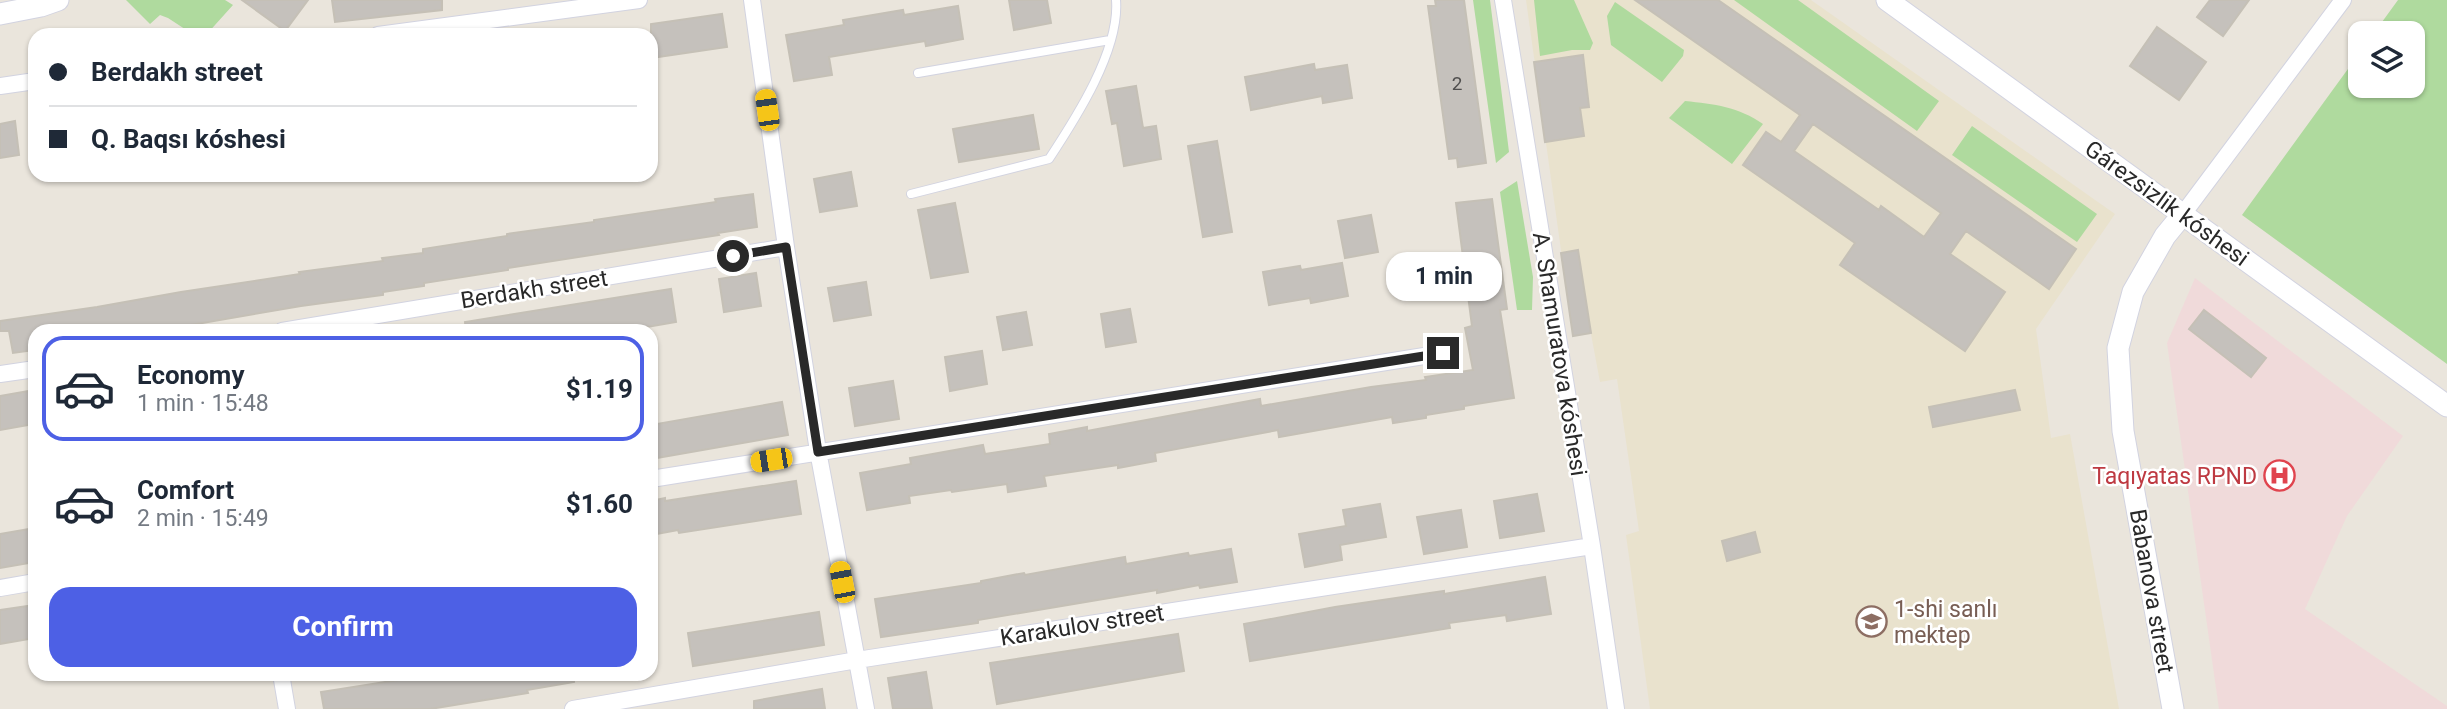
<!DOCTYPE html>
<meta charset="utf-8">
<style>
body{margin:0;font-family:Roboto,sans-serif;background:#f2f2f3;color:#1f2937;height:100vh;display:flex;flex-direction:column;font-size:26px;white-space:nowrap}
*{box-sizing:border-box;margin:0}
p{font-size:23px;color:#747a83}
.icon{flex:none;width:38px;height:38px;fill:none;stroke:currentColor;stroke-width:2;stroke-linecap:round;stroke-linejoin:round}
.map{position:relative;flex:1;overflow:hidden}
.drawer{position:absolute;left:28px;top:324px;width:630px;height:357px;display:flex;flex-direction:column;background:#fff;border-radius:21px;box-shadow:0 2px 5px #0004}
.drawer>*{flex:none}
.hud{position:absolute;left:28px;top:28px;width:630px;height:154px;border-radius:21px;box-shadow:0 2px 5px #0004;display:grid;align-content:center;height:154px;padding:0 21px;background:#fff}
.buttons{position:absolute;left:2348px;top:21px;display:grid;gap:14px}
.buttons a{display:grid;place-items:center;width:77px;height:77px;border-radius:14px;background:#fff;box-shadow:0 2px 5px #0004;font-size:35px}
.end{position:absolute;width:32px;height:32px;margin:-16px;border:9px solid #292929;background:#fff;box-shadow:0 0 0 4px #fff}
.from{border-radius:50%}
.bubble{position:absolute;height:49px;border-radius:21px;background:#fff;box-shadow:0 2px 5px #0004;font-size:23px;font-weight:700;line-height:49px;text-align:center}
.car{position:absolute;width:21px;height:42px;margin:-21px -10px;border-radius:9px;box-shadow:0 0 5px 2px #0007;background:linear-gradient(#f5c518 24%,#345 0 40%,#f5c518 0 76%,#345 0 86%,#f5c518 0)}
.hud b{display:flex;align-items:center;gap:24px;height:66px;font-size:26px}
.hud b+b{border-top:2px solid #e0e1e3}
.hud i{width:18px;height:18px;background:#1f2937}
ul{padding:12px 0 0;list-style:none}
li{display:flex;align-items:center;gap:21px;height:105px;margin:0 14px 10px;padding:0 7px;border:4px solid transparent;border-radius:21px}
li div{flex:1}
li b{display:block;font-size:26px}
li em{font-style:normal;font-weight:700}
li.current{border-color:#4d60e5}
li>.icon{width:63px;height:63px;stroke-width:1.5}
.action{display:flex;gap:14px;margin-top:auto;padding:14px 21px}
.action a{flex:1;height:80px;border-radius:21px;background:#4d60e5;color:#fff;font-size:28px;font-weight:700;line-height:80px;text-align:center}
.map>svg:first-child{display:block}
.education{fill:#e9e2cd}
.medical{fill:#f0dada}
.green{fill:#afda9e}
.building{fill:#c5c1bc;stroke:#c5c0b6;stroke-width:2;fill-rule:evenodd}
.lines{fill:none;stroke-linecap:round;stroke-linejoin:round}
.service-casing{stroke:#d2d3e0;stroke-width:10}
.minor-casing{stroke:#d2d3e0;stroke-width:18}
.tertiary-casing{stroke:#d2d3e0;stroke-width:23}
.service{stroke:#fff;stroke-width:8}
.minor{stroke:#fff;stroke-width:16}
.tertiary{stroke:#fff;stroke-width:21}
.route{stroke:#292929;stroke-width:9}
.labels{text-anchor:middle;stroke-width:5;stroke-linejoin:round;paint-order:stroke}
.number-label{font-size:19px;fill:#504f4e}
.street-label{font-size:23px;fill:#292929;stroke:#fff}
.health-label{font-size:23px;fill:#be3a42;stroke:#fff;text-anchor:end}
.education-label{font-size:23px;fill:#785e54;stroke:#fff;text-anchor:start}
</style>
<div class="map">
<svg width="2447" height="709" viewBox="0 0 2447 709">
<rect width="100%" height="100%" fill="#eae5dc"/>
<path class="education" d="M 1526,0 L 1811,0 L 2115,214 L 2036,329 L 2051,438 L 2070,434 L 2119,709 L 1650,709 L 1626,535 L 1639,531 L 1617,379 L 1600,382 L 1591,334 L 1573,336 Z"/>
<path class="medical" d="M 2195,278 L 2403,436 L 2347,516 L 2305,609 L 2447,706 L 2447,709 L 2219,709 L 2167,343 Z"/>
<path class="green" d="M 126,0 L 225,0 L 233,5 L 206,35 L 194,35 L 168,18 L 160,15 L 150,24 Z
M 1473,0 L 1490,0 L 1509,152 L 1496,163 Z
M 1534,0 L 1574,0 L 1593,43 L 1590,50 L 1572,50 L 1540,56 Z
M 1734,0 L 1798,0 L 1939,101 L 1917,131 Z
M 2398,0 L 2447,0 L 2447,364 L 2242,215 L 2361,51 L 2361,86 L 2413,86 L 2413,33 L 2374,33 Z
M 1615,2 L 1684,50 L 1683,56 L 1662,82 L 1611,45 L 1607,16 Z
M 1685,101 C 1714,104 1739,107 1763,124 L 1732,164 L 1669,118 Z
M 1972,126 L 2097,214 L 2077,242 L 1952,155 Z
M 1517,181 L 1533,277 L 1532,310 L 1517,310 L 1500,192 Z"/>
<path class="building" d="M 242,0 L 308,0 L 285,31 Z
M 332,0 L 442,0 L 442,10 L 335,22 Z
M 1009,0 L 1047,0 L 1051,23 L 1014,30 Z
M 1435,0 L 1464,0 L 1486,163 L 1458,167 L 1457,158 L 1449,159 L 1428,6 L 1436,6 Z
M 1635,0 L 1718,0 L 2076,249 L 2049,289 L 1966,231 L 1950,254 L 2005,292 L 1965,351 L 1840,265 L 1855,243 L 1743,165 L 1766,132 L 1781,142 L 1800,115 ZM 1813,124 L 1941,213 L 1924,237 L 1881,206 L 1879,210 L 1794,151 Z
M 2210,0 L 2249,0 L 2223,36 L 2197,17 Z
M 958,6 L 963,39 L 926,46 L 925,41 L 829,57 L 832,75 L 794,81 L 786,35 L 844,25 L 843,20 L 903,10 L 904,15 Z
M 722,14 L 727,47 L 651,58 L 651,24 Z
M 2157,27 L 2206,62 L 2179,100 L 2130,66 Z
M 1583,55 L 1589,107 L 1580,108 L 1584,136 L 1545,142 L 1534,62 Z
M 1314,64 L 1315,70 L 1347,65 L 1352,98 L 1323,103 L 1322,96 L 1251,110 L 1245,77 Z
M 1136,86 L 1143,128 L 1156,126 L 1161,159 L 1124,166 L 1117,123 L 1112,124 L 1106,91 Z
M 1033,115 L 1039,149 L 959,162 L 953,129 Z
M 15,121 L 19,155 L 0,158 L 0,124 Z
M 1217,141 L 1232,232 L 1203,237 L 1188,146 Z
M 851,172 L 857,206 L 820,212 L 814,179 Z
M 753,194 L 757,227 L 718,233 L 719,235 L 508,268 L 508,270 L 424,283 L 424,286 L 383,292 L 383,295 L 301,306 L 156,331 L 35,331 L 35,350 L 13,353 L 9,331 L 0,331 L 0,321 L 97,307 L 181,292 L 300,274 L 299,272 L 383,261 L 382,258 L 423,253 L 423,249 L 507,236 L 507,234 L 594,222 L 594,220 L 716,202 L 715,199 Z
M 1492,199 L 1507,309 L 1500,310 L 1514,398 L 1464,406 L 1464,409 L 1426,415 L 1426,418 L 1393,423 L 1392,417 L 1279,437 L 1278,430 L 1155,453 L 1156,461 L 1118,468 L 1118,465 L 1044,476 L 1046,486 L 1008,492 L 1007,484 L 952,492 L 951,490 L 909,496 L 910,503 L 867,510 L 860,473 L 911,464 L 910,458 L 983,445 L 985,454 L 1050,444 L 1049,434 L 1087,427 L 1087,431 L 1260,399 L 1261,406 L 1371,387 L 1426,380 L 1425,377 L 1473,370 L 1465,328 L 1472,326 L 1456,203 Z
M 955,203 L 968,272 L 931,278 L 918,210 Z
M 1371,215 L 1378,252 L 1345,258 L 1338,221 Z
M 1578,250 L 1591,333 L 1573,336 L 1561,253 Z
M 1342,263 L 1348,296 L 1311,303 L 1310,298 L 1269,305 L 1263,272 L 1300,266 L 1301,270 Z
M 756,273 L 761,306 L 724,312 L 719,279 Z
M 866,282 L 871,315 L 834,321 L 828,288 Z
M 671,289 L 676,322 L 624,331 L 466,331 L 465,322 Z
M 1130,309 L 1136,342 L 1106,347 L 1101,314 Z
M 2204,310 L 2266,358 L 2251,377 L 2189,329 Z
M 1026,312 L 1032,345 L 1003,350 L 997,317 Z
M 982,351 L 987,384 L 950,391 L 945,357 Z
M 893,381 L 899,419 L 855,426 L 849,388 Z
M 2015,390 L 2020,410 L 1933,427 L 1929,407 Z
M 29,391 L 34,424 L 0,430 L 0,396 Z
M 782,402 L 788,435 L 651,459 L 651,425 Z
M 796,481 L 801,514 L 679,533 L 678,530 L 651,535 L 651,501 L 665,498 L 665,501 Z
M 1537,494 L 1544,531 L 1500,538 L 1494,501 Z
M 1380,504 L 1386,537 L 1340,545 L 1342,560 L 1305,567 L 1299,534 L 1346,526 L 1343,510 Z
M 1461,510 L 1467,547 L 1424,554 L 1417,517 Z
M 35,528 L 35,562 L 0,568 L 0,534 Z
M 1755,532 L 1760,552 L 1727,561 L 1722,541 Z
M 1231,549 L 1237,582 L 1200,588 L 1199,585 L 1157,593 L 1157,590 L 978,620 L 978,623 L 881,637 L 875,599 L 981,583 L 981,581 L 1024,573 L 1025,575 L 1125,557 L 1126,564 L 1188,553 L 1189,556 Z
M 1545,577 L 1551,614 L 1507,621 L 1506,615 L 1449,623 L 1450,628 L 1250,661 L 1244,624 L 1335,607 L 1444,591 L 1444,594 Z
M 35,605 L 35,638 L 0,644 L 0,610 Z
M 819,612 L 824,645 L 693,666 L 688,633 Z
M 1178,634 L 1184,671 L 997,704 L 990,663 Z
M 926,672 L 932,709 L 893,709 L 888,678 Z
M 436,674 L 573,674 L 574,682 L 527,690 L 528,693 L 430,709 L 324,709 L 321,692 Z
M 822,689 L 825,709 L 754,709 L 754,701 Z"/>
<g class="lines">
<defs>
<path id="service" d="M 918,73 L 1110,40
M 911,194 L 1049,159 C 1076,118 1120,50 1116,0"/>
<path id="minor" d="M 752,0 L 786,247 L 818,451 L 866,709
M 1503,0 L 1592,546 L 1616,709
M 378,35 L 639,0
M 0,86 L 35,81
M 2183,214 L 2343,0
M 282,331 L 786,247
M 0,374 L 35,369
M 651,479 L 1443,353
M 0,588 L 35,582
M 281,674 L 287,709
M 573,709 L 857,660 L 1592,546"/>
<path id="tertiary" d="M 1887,0 L 2447,406
M 0,14 L 41,6 L 58,0
M 2173,709 L 2123,431 L 2118,348 L 2133,292 L 2165,236 L 2183,214"/>
</defs>
<use href="#service" class="service-casing"/>
<use href="#minor" class="minor-casing"/>
<use href="#tertiary" class="tertiary-casing"/>
<use href="#service" class="service"/>
<use href="#minor" class="minor"/>
<use href="#tertiary" class="tertiary"/>
</g>
<g class="lines">
<path class="route" d="M 733,256 L 786,247 L 818,452 L 1443,353"/>
</g>
<defs>
<symbol id="hospital-ring" viewBox="-11 -11 22 22"><circle r="9.5" fill="#fff" stroke="#e0444e" stroke-width="1.5"/><path d="M-5-5h3v3.5h4V-5h3V5h-3V1.5h-4V5h-3Z" fill="#e0444e"/></symbol>
<symbol id="school-ring" viewBox="-11 -11 22 22"><circle r="9.5" fill="#fff" stroke="#8d6e63" stroke-width="1.5"/><path d="M0-5L7-2L0 1L-7-2ZM-4 1L0 2.5L4 1V4Q0 6-4 4Z" fill="#8d6e63"/></symbol>
</defs>
<g fill-rule="evenodd">
<use href="#hospital-ring" x="2262" y="458" width="35" height="35"/>
<use href="#school-ring" x="1854" y="604" width="35" height="35"/>
</g>
<g class="labels">
<g class="number-label">
<text x="1457" y="90">2</text>
</g>
<g class="street-label">
<text transform="translate(2167 203) rotate(36)" y="8">Gárezsizlik kóshesi</text>
<text transform="translate(534 289) rotate(-9)" y="8">Berdakh street</text>
<text transform="translate(1560 354) rotate(81)" y="8">A. Shamuratova kóshesi</text>
<text transform="translate(2152 591) rotate(80)" y="8">Babanova street</text>
<text transform="translate(1082 625) rotate(-9)" y="8">Karakulov street</text>
</g>
<g class="health-label">
<text x="2257" y="484">Taqıyatas RPND</text>
</g>
<g class="education-label">
<text x="1894" y="617">1-shi sanlı<tspan x="1894" dy="26">mektep</tspan></text>
</g>
</g>
</svg>
<div class="buttons">
<a><svg class="icon" aria-label="layers" viewBox="0 0 24 24"><path d="M12 4l9 5-9 5-9-5zM3 14l9 5 9-5"/></svg></a>
</div>
<i class="end from" style="left:733px;top:256px"></i>
<i class="end" style="left:1443px;top:353px"></i>
<div class="bubble" style="left:1386px;top:252px;width:116px">1 min</div>
<i class="car" style="left:767px;top:110px;rotate:352deg"></i>
<i class="car" style="left:771px;top:460px;rotate:261deg"></i>
<i class="car" style="left:842px;top:582px;rotate:349deg"></i>
<div class="hud">
<b><i class="from"></i>Berdakh street</b>
<b><i></i>Q. Baqsı kóshesi</b>
</div>
<section class="drawer">
<ul>
<li class="current"><svg class="icon" aria-label="car" viewBox="0 0 24 24"><path d="M5 17H2v-5l4-1 3-4h7l3 4 3 1v5h-3M9 17h6M6 11h13"/><circle cx="7" cy="17" r="2"/><circle cx="17" cy="17" r="2"/></svg><div><b>Economy</b><p>1 min · 15:48</p></div><em>$1.19</em></li>
<li><svg class="icon" aria-label="car" viewBox="0 0 24 24"><path d="M5 17H2v-5l4-1 3-4h7l3 4 3 1v5h-3M9 17h6M6 11h13"/><circle cx="7" cy="17" r="2"/><circle cx="17" cy="17" r="2"/></svg><div><b>Comfort</b><p>2 min · 15:49</p></div><em>$1.60</em></li>
</ul>
<div class="action"><a>Confirm</a></div>
</section>
</div>
